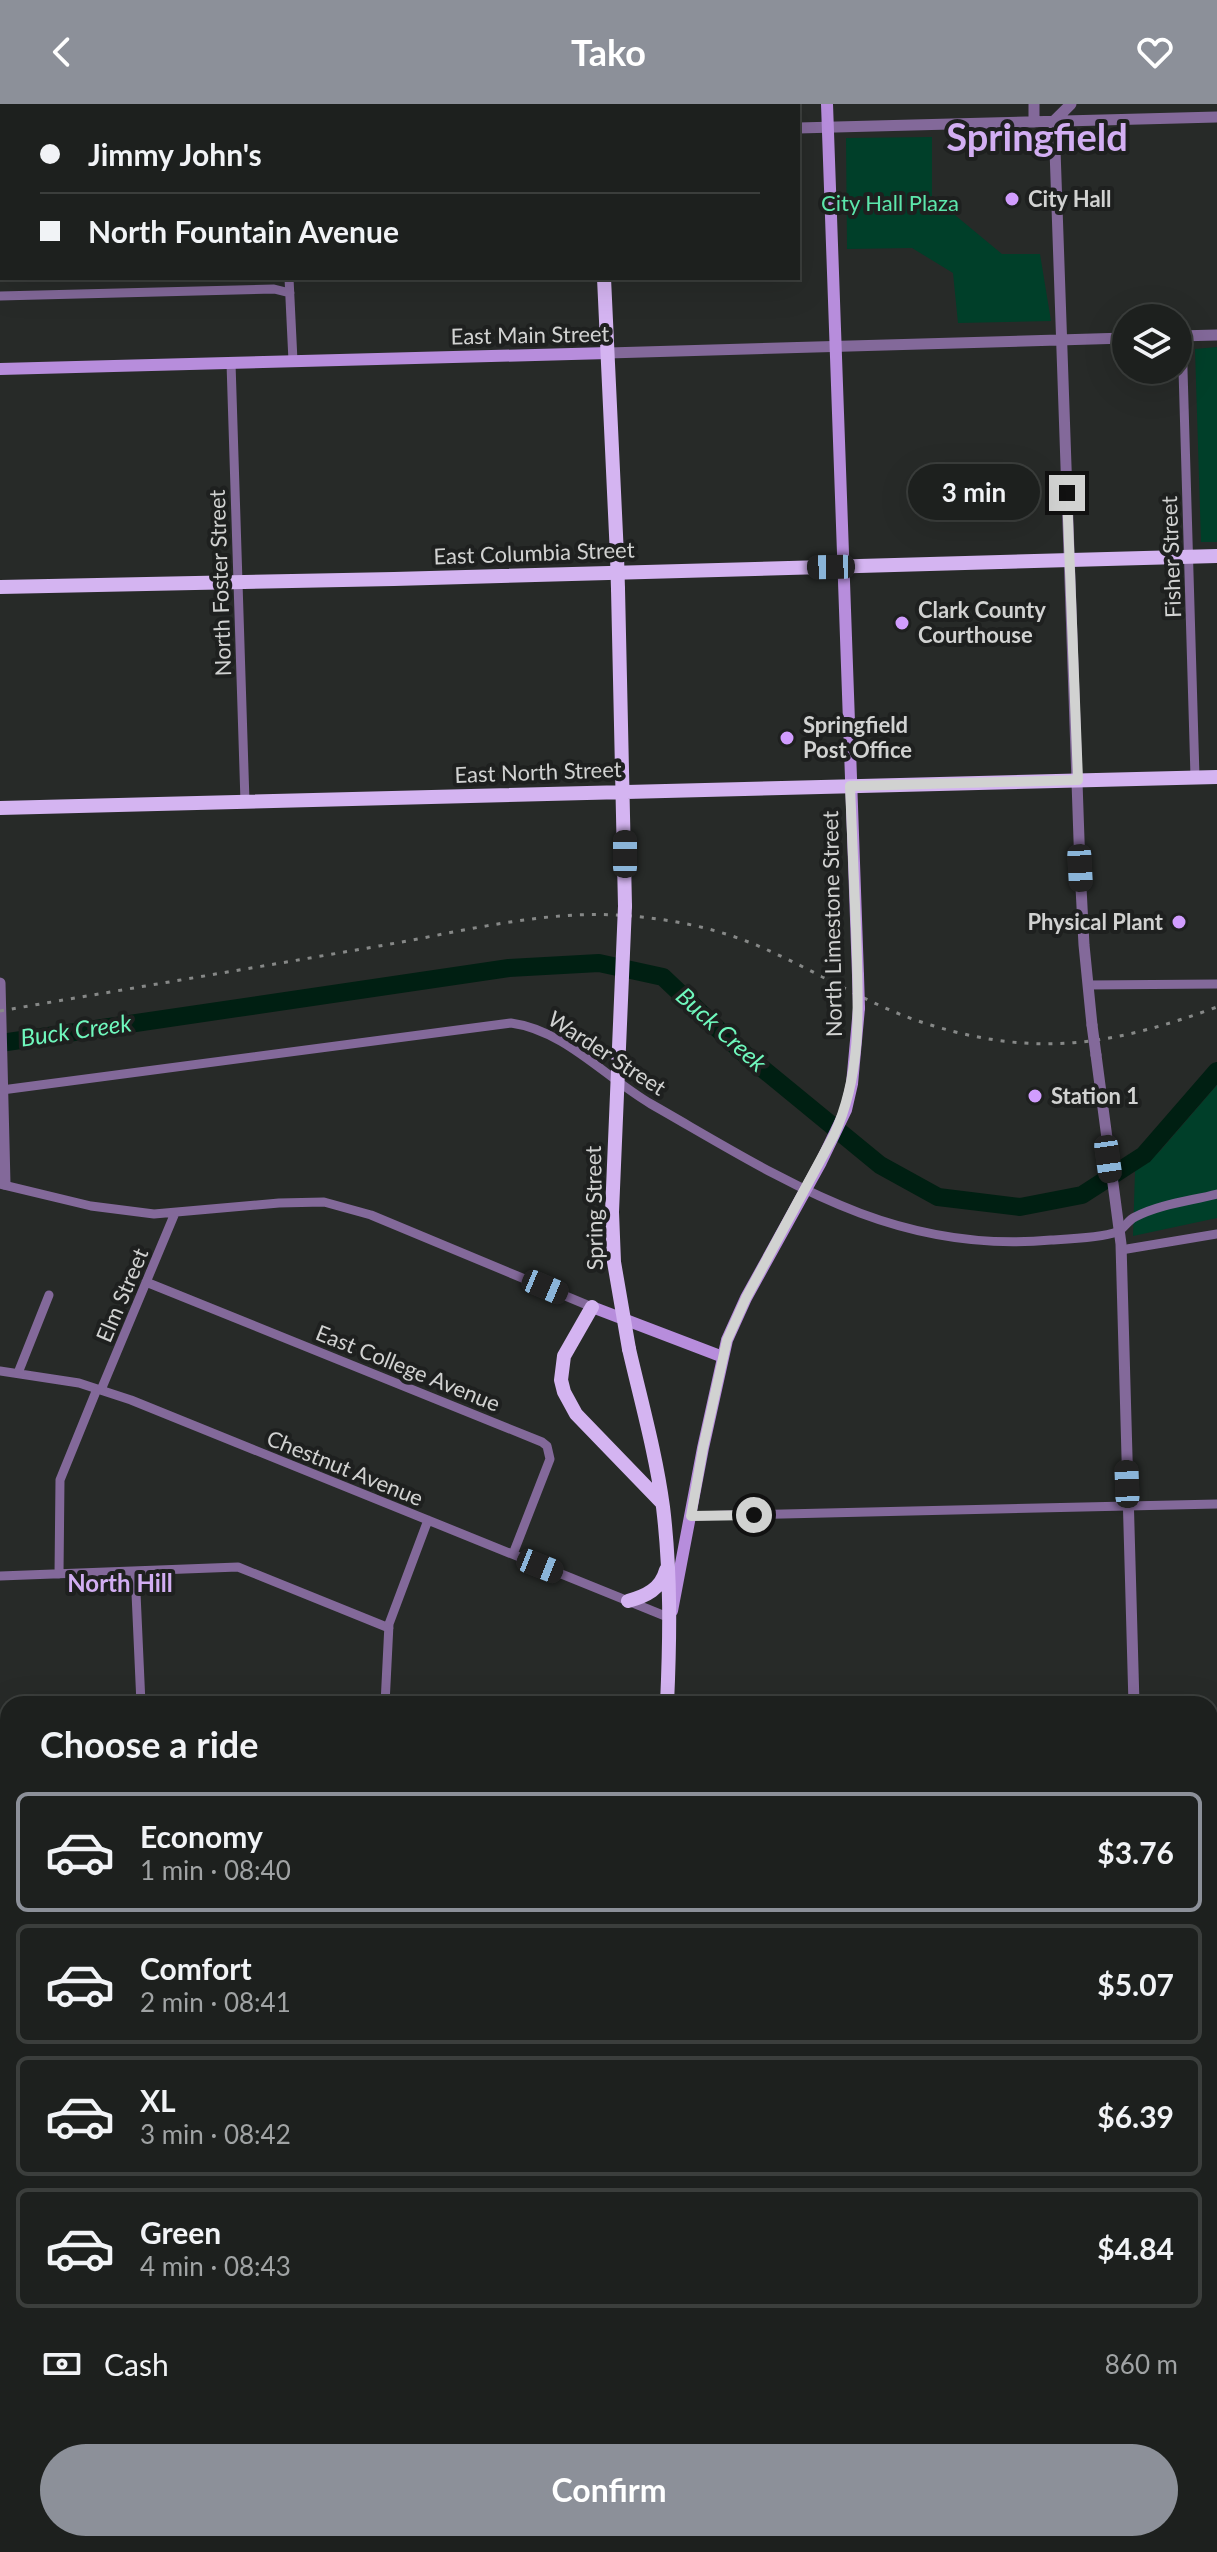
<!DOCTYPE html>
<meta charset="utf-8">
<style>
body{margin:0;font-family:Lato,sans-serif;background:#252827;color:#f1f3f6;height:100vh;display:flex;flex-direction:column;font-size:30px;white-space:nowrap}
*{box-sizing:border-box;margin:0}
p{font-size:26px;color:#a0a3a4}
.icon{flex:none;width:44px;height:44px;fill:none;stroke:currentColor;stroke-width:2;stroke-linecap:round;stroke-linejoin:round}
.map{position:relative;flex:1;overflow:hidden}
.drawer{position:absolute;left:0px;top:1592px;width:1218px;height:856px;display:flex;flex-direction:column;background:#1d201e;border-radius:24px 24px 0 0;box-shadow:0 8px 32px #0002,0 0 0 2px #3b3e3c}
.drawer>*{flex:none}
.hud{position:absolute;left:0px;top:0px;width:800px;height:176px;box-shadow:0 8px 32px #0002,0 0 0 2px #3b3e3c;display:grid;align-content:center;height:176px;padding:0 40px;background:#1d201e}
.controls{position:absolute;left:1112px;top:200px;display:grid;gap:16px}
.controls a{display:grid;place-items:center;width:80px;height:80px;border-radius:50%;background:#1d201e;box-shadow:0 8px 32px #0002,0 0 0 2px #3b3e3c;font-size:40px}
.end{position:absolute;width:36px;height:36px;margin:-18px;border:10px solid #d1d2d1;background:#111;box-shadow:0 0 0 4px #111}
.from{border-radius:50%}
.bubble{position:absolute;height:56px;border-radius:28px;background:#1d201e;box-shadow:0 8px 32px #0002,0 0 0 2px #3b3e3c;font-size:26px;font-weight:700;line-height:56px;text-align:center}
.car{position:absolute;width:24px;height:48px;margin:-24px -12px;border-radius:10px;box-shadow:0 0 6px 2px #0007;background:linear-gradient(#222 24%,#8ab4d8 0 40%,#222 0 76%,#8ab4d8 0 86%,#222 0)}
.hud b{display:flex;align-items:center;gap:28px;height:76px;font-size:30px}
.hud b+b{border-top:2px solid #3b3e3c}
.hud i{width:20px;height:20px;background:#f1f3f6}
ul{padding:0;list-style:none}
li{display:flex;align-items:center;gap:24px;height:120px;margin:0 16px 12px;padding:0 24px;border:4px solid #3b3e3c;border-radius:12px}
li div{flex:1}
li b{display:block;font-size:30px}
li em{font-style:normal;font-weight:700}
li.active{border-color:#8c9099}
li>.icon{width:72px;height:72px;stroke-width:1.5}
h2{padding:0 40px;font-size:36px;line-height:96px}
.pay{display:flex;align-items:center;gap:20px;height:88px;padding:0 40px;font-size:30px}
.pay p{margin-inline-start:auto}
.primary-button{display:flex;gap:16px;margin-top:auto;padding:16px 40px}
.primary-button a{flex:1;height:92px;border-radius:48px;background:#8c9099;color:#fff;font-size:32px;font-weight:700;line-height:92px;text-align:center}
header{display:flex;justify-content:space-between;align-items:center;height:104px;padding:0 40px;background:#8c9099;color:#fff;font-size:36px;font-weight:700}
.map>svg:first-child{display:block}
.green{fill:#003f29}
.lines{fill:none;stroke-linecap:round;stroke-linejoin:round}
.river{stroke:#001f12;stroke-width:18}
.minor{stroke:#83699a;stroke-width:9}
.tertiary{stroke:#83699a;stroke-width:11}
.secondary{stroke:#b78ddc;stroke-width:12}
.primary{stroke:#d4b4f1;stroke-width:14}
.rail{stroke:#868887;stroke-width:3;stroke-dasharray:4 8;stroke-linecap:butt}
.tertiary-bridge{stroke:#83699a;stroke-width:11}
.secondary-bridge{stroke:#b78ddc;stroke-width:12}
.primary-bridge{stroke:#d4b4f1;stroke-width:14}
.route{stroke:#d1d2d1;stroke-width:10}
.poi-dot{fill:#d19dfe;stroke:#1e201f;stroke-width:3}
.labels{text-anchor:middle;stroke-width:8;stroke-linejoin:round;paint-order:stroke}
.poi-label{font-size:22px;font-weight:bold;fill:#d1d2d1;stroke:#1e201f;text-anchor:start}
.park-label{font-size:22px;fill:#5ce7ac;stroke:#1e201f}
.street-label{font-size:22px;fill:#d1d2d1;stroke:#1e201f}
.water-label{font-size:24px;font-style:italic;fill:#6ff8bd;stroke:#1e201f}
.neighbourhood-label{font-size:24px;font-weight:bold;fill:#d2aef2;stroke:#1e201f}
.town-label{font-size:38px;font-weight:bold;fill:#d2aef2;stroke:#1e201f}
</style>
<header><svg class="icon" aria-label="back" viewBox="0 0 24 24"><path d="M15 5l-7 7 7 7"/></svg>Tako<svg class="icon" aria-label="heart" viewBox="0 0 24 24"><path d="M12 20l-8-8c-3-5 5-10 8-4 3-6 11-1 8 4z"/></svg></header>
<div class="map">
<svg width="1217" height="2448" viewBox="0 0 1217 2448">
<rect width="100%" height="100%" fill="#272a28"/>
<path class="green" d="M 932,33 L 932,92 L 1002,150 L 1040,150 L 1051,217 L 958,219 L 953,169 L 912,144 L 847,145 L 846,34 Z
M 1217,243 L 1217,438 L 1201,438 L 1195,245 Z
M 1217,981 L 1217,1114 L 1133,1132 L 1135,1067 L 1160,1047 Z"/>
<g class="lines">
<path class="river" d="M 0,939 L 509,864 L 599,859 L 663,873 L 741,947 L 880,1061 L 938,1093 L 1020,1103 L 1082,1091 L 1144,1051 L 1217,967"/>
<path class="minor" d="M 198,0 L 198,2
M 289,174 L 293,257
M 0,192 L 274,185 L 290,189
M 1182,232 L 1195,673
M 231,259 L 245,698
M 1088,881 L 1217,880
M 2,986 L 511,919 C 564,926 605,973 651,1000 C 781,1074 893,1151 1051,1136 C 1069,1135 1100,1134 1117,1128 C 1124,1125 1128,1116 1135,1113 C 1160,1100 1190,1097 1217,1090
M 0,1080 L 91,1102 L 154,1110 L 279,1099 L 324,1098 L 371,1111 L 592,1203
M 1121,1146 L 1217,1130
M 146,1178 L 542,1338 L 547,1342 L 550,1355 L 513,1450
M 0,1267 L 79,1279 L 131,1296 L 670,1514
M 18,1269 L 49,1191
M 101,1286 L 175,1109
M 691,1412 L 1217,1400
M 135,1467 L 141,1600
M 59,1470 L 60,1376 L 97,1285
M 0,1472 L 238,1463 L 389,1524
M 385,1600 L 389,1520 L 428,1416
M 1210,1639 L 1217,1639
M 0,1696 L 8,1695
M 0,1896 L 8,1896
M 1210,2093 L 1217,2093
M 0,2143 L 8,2142
M 1210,2303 L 1217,2303
M 0,2308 L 8,2308
M 161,2440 L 161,2448
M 375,2440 L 375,2448
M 973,2440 L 974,2448"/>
<path class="tertiary" d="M 5,0 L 10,2
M 1054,17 L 1080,764 L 1084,841 L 1092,921
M 1054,17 L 1071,0
M 1034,18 L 1034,0
M 798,24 L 1217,13
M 1178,232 L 1217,231
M 608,249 L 1126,234
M 0,879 L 5,1080
M 1096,951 L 1121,1140 L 1134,1600
M 1159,2440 L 1159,2448"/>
<path class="secondary" d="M 827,0 L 858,871
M 0,265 L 608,249
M 592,1203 L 723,1253
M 672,1507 L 703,1344 L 727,1236 L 746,1194 L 821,1058 L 846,1006 L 852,980 L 859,904"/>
<path class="primary" d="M 594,0 L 594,2
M 604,174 L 617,452
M 0,483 L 394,475 L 1217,452
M 618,485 L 625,802
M 0,704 L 1217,673
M 592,1203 L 564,1252 L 561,1276 L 564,1288 L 576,1310 L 662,1399
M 629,1245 C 641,1297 656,1350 663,1403 C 671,1469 670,1534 667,1600
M 628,1497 C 646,1492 661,1485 666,1466
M 685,2440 L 686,2448"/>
<path class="rail" d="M 0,907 C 126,885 253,864 379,842 C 456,829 537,807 616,811 C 671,814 724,825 774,849 C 827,873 878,906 934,922 C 1040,954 1116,940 1217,903"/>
<path class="tertiary-bridge" d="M 1092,921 L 1096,951"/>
<path class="secondary-bridge" d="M 858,871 L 859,904"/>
<path class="primary-bridge" d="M 617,452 L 618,485
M 625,802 L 612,1108 L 614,1158 L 629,1245"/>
</g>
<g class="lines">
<path class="route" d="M 754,1411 L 691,1412 L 703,1344 L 727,1236 L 746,1194 L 834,1031 C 864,966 858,895 856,824 C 854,777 852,729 850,682 L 1078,676 L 1067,389"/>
</g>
<g class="poi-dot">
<circle cx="1012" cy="95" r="8"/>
<circle cx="902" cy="519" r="8"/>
<circle cx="787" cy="634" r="8"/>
<circle cx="1179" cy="818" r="8"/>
<circle cx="1035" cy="992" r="8"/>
</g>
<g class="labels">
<g class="poi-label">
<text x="1028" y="103">City Hall</text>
<text x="918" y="514">Clark County<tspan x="918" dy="25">Courthouse</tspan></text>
<text x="803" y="629">Springfield<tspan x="803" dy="25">Post Office</tspan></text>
<text x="1163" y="826" text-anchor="end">Physical Plant</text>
<text x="1051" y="1000">Station 1</text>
</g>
<g class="park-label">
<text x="890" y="107">City Hall Plaza</text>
</g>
<g class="street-label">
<text transform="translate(530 231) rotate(-1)" y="8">East Main Street</text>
<text transform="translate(534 449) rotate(-2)" y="8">East Columbia Street</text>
<text transform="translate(1171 453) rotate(-92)" y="8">Fisher Street</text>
<text transform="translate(220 479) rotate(-92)" y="8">North Foster Street</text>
<text transform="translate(538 668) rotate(-2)" y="8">East North Street</text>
<text transform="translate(832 820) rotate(-91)" y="8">North Limestone Street</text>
<text transform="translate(607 949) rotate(33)" y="8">Warder Street</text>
<text transform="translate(594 1104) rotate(-91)" y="8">Spring Street</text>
<text transform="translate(122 1191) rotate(-67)" y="8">Elm Street</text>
<text transform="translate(408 1264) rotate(22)" y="8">East College Avenue</text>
<text transform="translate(345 1364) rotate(22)" y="8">Chestnut Avenue</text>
</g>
<g class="water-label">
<text transform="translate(721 926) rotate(42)" y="8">Buck Creek</text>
<text transform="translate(76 927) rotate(-8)" y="8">Buck Creek</text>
</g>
<g class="neighbourhood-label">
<text x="120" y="1488">North Hill</text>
</g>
<g class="town-label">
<text x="1037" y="47">Springfield</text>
</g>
</g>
</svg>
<div class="controls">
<a><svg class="icon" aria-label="layers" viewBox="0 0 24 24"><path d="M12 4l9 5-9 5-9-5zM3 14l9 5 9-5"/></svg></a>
</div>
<i class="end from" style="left:754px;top:1411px"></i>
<i class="end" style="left:1067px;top:389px"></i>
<div class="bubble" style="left:908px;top:360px;width:132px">3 min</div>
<i class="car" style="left:831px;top:463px;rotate:269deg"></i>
<i class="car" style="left:625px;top:750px;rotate:0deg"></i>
<i class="car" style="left:1080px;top:764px;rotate:177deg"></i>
<i class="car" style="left:1108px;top:1055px;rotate:172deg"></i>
<i class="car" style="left:545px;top:1183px;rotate:113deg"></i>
<i class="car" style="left:1127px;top:1380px;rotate:358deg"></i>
<i class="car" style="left:540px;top:1462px;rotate:112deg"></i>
<div class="hud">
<b><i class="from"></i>Jimmy John's</b>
<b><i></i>North Fountain Avenue</b>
</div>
<section class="drawer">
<h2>Choose a ride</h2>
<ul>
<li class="active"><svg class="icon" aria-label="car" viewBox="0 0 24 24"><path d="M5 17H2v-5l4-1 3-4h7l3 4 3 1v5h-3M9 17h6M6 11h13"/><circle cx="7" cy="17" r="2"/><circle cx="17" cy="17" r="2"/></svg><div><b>Economy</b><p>1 min · 08:40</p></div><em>$3.76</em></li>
<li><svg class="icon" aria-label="car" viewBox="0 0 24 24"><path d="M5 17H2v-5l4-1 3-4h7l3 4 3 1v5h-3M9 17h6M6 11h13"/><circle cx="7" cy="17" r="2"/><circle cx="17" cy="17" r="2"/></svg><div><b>Comfort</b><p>2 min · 08:41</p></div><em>$5.07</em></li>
<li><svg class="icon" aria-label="car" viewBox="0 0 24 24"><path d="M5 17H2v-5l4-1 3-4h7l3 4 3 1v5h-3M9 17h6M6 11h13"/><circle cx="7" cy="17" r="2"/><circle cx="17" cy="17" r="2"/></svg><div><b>XL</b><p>3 min · 08:42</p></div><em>$6.39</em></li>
<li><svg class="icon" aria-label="car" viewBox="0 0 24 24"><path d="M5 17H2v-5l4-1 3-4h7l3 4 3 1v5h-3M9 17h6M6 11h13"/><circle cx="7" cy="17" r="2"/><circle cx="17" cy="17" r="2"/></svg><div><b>Green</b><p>4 min · 08:43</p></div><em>$4.84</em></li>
</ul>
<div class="pay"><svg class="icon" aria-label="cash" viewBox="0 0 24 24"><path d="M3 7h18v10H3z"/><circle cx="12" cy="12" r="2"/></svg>Cash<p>860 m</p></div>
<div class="primary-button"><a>Confirm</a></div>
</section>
</div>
